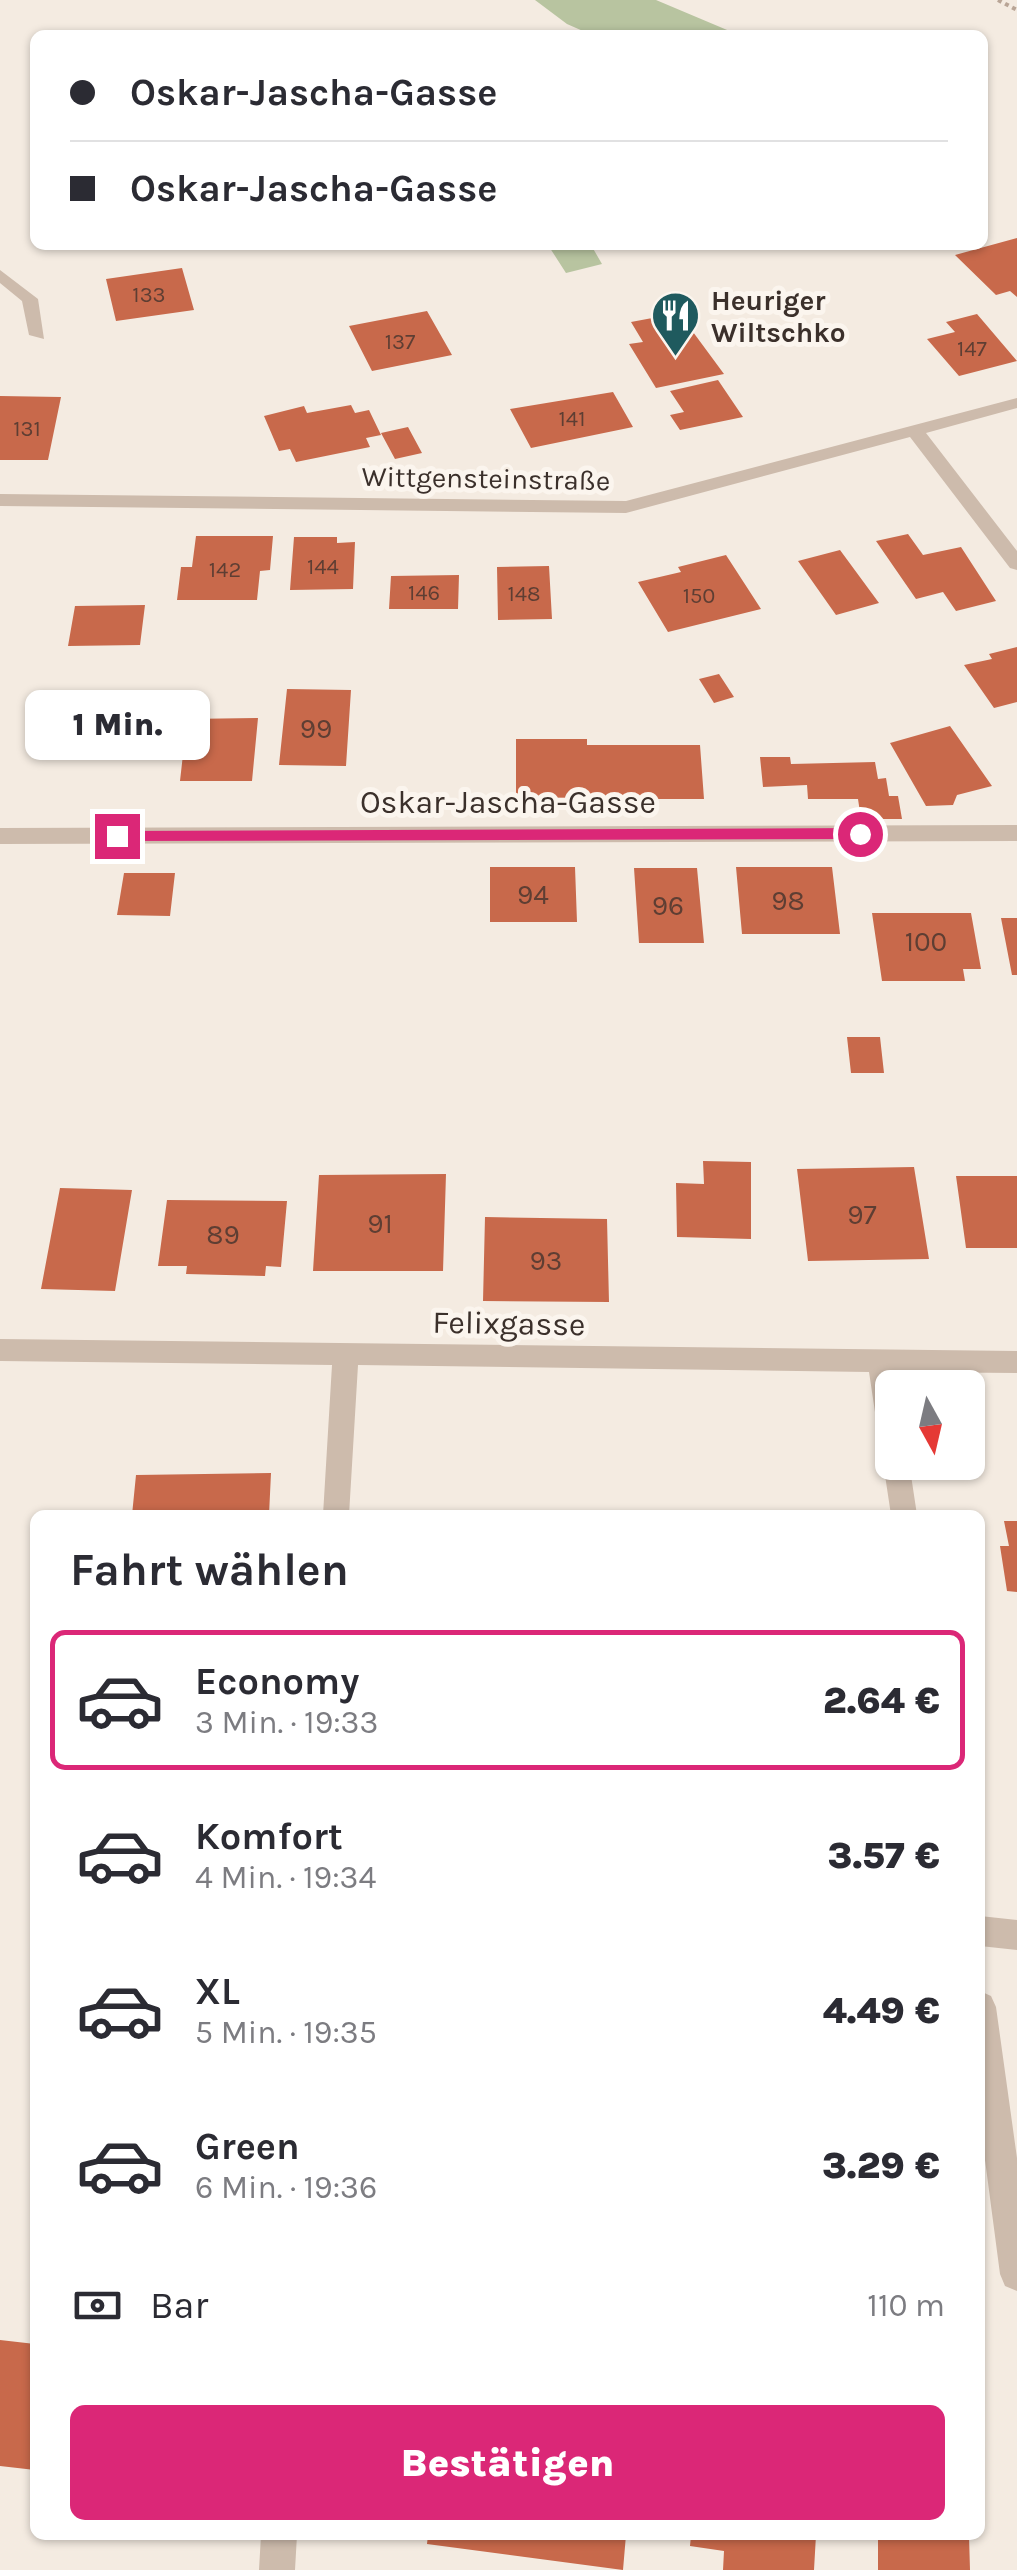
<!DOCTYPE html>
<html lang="de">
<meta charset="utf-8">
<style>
body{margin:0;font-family:Karla,sans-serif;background:#f2f2f3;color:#2b2b33;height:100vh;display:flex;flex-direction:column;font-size:38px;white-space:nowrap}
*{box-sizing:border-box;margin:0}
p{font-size:32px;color:#7c7c81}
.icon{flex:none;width:55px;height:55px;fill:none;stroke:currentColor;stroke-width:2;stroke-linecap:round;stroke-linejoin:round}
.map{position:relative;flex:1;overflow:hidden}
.drawer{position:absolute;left:30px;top:1510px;width:955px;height:1030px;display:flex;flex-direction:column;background:#fff;border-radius:15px;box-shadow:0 2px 8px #0004}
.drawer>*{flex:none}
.hud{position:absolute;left:30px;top:30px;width:958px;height:220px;border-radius:15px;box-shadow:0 2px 8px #0004;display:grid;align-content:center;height:220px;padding:0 40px;background:#fff}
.needle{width:65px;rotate:172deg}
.tools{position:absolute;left:875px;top:1370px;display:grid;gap:20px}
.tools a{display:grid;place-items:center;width:110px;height:110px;border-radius:15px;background:#fff;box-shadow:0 2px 8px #0004;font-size:50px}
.end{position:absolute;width:45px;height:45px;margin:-22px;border:12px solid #db2777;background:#fff;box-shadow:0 0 0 5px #fff}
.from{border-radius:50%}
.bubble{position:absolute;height:70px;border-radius:15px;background:#fff;box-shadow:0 2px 8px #0004;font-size:32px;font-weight:800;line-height:70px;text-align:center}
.hud b{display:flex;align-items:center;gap:35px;height:95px;font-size:38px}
.hud b+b{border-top:2px solid #e1e1e2}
.hud i{width:25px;height:25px;background:#2b2b33}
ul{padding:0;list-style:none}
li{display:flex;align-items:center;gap:30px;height:140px;margin:0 20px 15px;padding:0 20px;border:5px solid transparent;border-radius:15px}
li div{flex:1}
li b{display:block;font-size:38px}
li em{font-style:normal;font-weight:800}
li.selected{border-color:#db2777}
li>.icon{width:90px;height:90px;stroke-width:1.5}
h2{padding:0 40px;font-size:45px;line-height:120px}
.pay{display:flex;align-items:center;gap:25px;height:110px;padding:0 40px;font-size:38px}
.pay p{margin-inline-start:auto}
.action{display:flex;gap:20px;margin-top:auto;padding:20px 40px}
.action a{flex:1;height:115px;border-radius:15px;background:#db2777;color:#fff;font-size:40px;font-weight:800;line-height:115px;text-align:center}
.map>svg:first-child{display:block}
.green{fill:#b8c4a0}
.building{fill:#c8694b}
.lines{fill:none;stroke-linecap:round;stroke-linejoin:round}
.path{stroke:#b9a596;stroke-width:4;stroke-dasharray:4 4;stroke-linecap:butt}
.lane{fill:#cdbbac;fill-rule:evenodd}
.street{fill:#cdbbac;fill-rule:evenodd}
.route{fill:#db2777}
.labels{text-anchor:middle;stroke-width:10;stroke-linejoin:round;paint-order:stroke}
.far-number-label{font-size:22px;fill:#5e3e33}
.far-poi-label{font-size:28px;font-weight:bold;fill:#3b302b;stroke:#fbf5ee;text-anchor:start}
.far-street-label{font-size:28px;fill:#3b302b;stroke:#fbf5ee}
.number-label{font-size:28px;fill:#5e3e33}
.street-label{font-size:32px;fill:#3b302b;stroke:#fbf5ee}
</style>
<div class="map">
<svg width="1017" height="2570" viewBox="0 0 1017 2570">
<rect width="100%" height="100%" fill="#f4ebe1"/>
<path class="green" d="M 535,0 L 656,0 L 739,35 L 592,35 L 567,24 Z
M 548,245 L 591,245 L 602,264 L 566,273 Z"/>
<path class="building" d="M 1017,238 L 1017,297 L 1010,291 L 996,295 L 955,255 Z
M 182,268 L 194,310 L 116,321 L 106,279 Z
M 427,311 L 452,355 L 372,371 L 349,326 Z
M 679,313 L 724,374 L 656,388 L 629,344 L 643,342 L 631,322 Z
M 977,314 L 1017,361 L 959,376 L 927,339 L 955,332 L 946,322 Z
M 718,380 L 743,417 L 680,430 L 670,415 L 684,412 L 670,391 Z
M 613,392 L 633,427 L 531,448 L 510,409 Z
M 0,396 L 61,397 L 48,460 L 0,460 Z
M 351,405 L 355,413 L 369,410 L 381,435 L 366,438 L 370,447 L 296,462 L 290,449 L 279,451 L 264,416 L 304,406 L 307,413 Z
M 408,427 L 422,453 L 395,459 L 381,433 Z
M 908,534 L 923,555 L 961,547 L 996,601 L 956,611 L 943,592 L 916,599 L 876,541 Z
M 196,536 L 273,536 L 270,570 L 260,571 L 257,600 L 177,600 L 181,567 L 192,567 Z
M 294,537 L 337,537 L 337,543 L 355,542 L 353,589 L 290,590 Z
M 840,550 L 879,603 L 836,615 L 798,561 Z
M 726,555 L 761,609 L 668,632 L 638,582 L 681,572 L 678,567 Z
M 549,566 L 552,619 L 498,620 L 497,567 Z
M 459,575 L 458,609 L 389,609 L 391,576 Z
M 145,605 L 140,645 L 68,646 L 75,606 Z
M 1017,647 L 1017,702 L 994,708 L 964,665 L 992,659 L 989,654 Z
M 719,674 L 734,697 L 714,703 L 699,679 Z
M 287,689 L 351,690 L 346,766 L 279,765 Z
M 258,718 L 252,781 L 180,781 L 187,719 Z
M 950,726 L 992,786 L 957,795 L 953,805 L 926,806 L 890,743 Z
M 516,739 L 587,739 L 587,745 L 700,745 L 704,799 L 516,799 Z
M 760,757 L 790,757 L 791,764 L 875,762 L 878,779 L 886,778 L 889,796 L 898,796 L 902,819 L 861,819 L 858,799 L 808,799 L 807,785 L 763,787 Z
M 490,867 L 575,867 L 577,922 L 490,922 Z
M 736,867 L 832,867 L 840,934 L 742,934 Z
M 634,868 L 697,868 L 704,943 L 639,943 Z
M 124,873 L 175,873 L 170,916 L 117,915 Z
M 872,913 L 971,913 L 981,969 L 963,969 L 965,981 L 882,981 Z
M 1001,918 L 1017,918 L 1017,975 L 1012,975 Z
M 847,1037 L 880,1037 L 884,1073 L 851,1073 Z
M 703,1161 L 751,1162 L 751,1239 L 677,1237 L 676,1183 L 704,1184 Z
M 914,1167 L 929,1259 L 808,1261 L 797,1169 Z
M 446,1174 L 443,1271 L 313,1271 L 319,1175 Z
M 956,1176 L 1017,1176 L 1017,1248 L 966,1248 Z
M 60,1188 L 132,1190 L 115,1291 L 41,1289 Z
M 167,1200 L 287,1201 L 281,1267 L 266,1266 L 265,1276 L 186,1274 L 187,1266 L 158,1266 Z
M 485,1217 L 607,1219 L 609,1302 L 483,1301 Z
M 271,1473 L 269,1515 L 132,1515 L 136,1475 Z
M 1004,1521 L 1017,1521 L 1017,1592 L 1007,1591 L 1000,1546 L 1009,1546 Z
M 0,2340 L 35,2344 L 35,2470 L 0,2466 Z
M 428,2535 L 626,2535 L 623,2570 L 427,2544 Z
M 691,2535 L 816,2535 L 814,2570 L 723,2570 L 724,2551 L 690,2546 Z
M 878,2535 L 969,2535 L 970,2570 L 878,2570 Z"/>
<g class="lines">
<path class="path" d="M 998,0 L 1017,10"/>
<path class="lane" d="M 0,270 L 38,299 L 44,339 L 29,335 L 22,301 L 0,283 Z"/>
<path class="street" d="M 1017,398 L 1017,408 L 926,433 L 1017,551 L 1017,570 L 1010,568 L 910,437 L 626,513 L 0,506 L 0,494 L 626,501 Z
M 1017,825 L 1017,841 L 0,844 L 0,828 Z
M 0,1339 L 1017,1351 L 1017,1373 L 894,1372 L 892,1451 L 883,1447 L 879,1439 L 869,1372 L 358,1365 L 349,1515 L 323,1515 L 332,1365 L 0,1361 Z
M 892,1451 L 892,1462 L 909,1462 L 917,1515 L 891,1515 L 883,1462 Z
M 980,1916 L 1017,1920 L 1017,1950 L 980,1946 Z
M 980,1991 L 991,1996 L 996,2007 L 1017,2158 L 1017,2291 L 1005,2286 L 1000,2274 L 980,2122 Z
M 261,2535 L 297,2535 L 295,2570 L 259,2570 Z"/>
</g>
<path class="route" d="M 860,828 L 867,834 L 860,839 L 117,841 L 110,836 L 117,831 Z"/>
<defs>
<symbol id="restaurant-pin" viewBox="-11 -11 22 30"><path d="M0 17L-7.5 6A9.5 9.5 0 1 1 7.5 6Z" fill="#1f5a5e" stroke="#fbf5ee"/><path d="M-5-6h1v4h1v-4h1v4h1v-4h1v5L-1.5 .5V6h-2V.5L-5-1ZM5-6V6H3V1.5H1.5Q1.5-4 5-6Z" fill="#fff"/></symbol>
</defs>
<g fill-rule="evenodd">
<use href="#restaurant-pin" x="648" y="288" width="55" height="75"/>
</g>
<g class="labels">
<g class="far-number-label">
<text x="149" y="302">133</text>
<text x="400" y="349">137</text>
<text x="972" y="356">147</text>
<text x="572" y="426">141</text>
<text x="27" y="436">131</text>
<text x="323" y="574">144</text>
<text x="225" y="577">142</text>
<text x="424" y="600">146</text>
<text x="524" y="601">148</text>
<text x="699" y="603">150</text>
</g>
<g class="far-poi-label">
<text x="711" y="310">Heuriger<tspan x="711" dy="32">Wiltschko</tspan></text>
</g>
<g class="far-street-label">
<text transform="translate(486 478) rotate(1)" y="10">Wittgensteinstraße</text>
</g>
<g class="number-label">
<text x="316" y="738">99</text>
<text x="533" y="904">94</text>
<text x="788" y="910">98</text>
<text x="668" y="915">96</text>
<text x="926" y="951">100</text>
<text x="862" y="1224">97</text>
<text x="380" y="1233">91</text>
<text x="223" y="1244">89</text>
<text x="546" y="1270">93</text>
</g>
<g class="street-label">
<text x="508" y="813">Oskar-Jascha-Gasse</text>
<text transform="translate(509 1323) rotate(1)" y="11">Felixgasse</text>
</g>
</g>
</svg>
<div class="tools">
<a><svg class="needle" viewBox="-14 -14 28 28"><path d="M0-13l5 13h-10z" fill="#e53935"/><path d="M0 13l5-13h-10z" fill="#7c7c81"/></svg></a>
</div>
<i class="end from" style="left:860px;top:834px"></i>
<i class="end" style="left:117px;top:836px"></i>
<div class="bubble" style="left:25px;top:690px;width:185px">1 Min.</div>
<div class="hud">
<b><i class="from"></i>Oskar-Jascha-Gasse</b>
<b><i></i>Oskar-Jascha-Gasse</b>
</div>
<section class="drawer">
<h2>Fahrt wählen</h2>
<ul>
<li class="selected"><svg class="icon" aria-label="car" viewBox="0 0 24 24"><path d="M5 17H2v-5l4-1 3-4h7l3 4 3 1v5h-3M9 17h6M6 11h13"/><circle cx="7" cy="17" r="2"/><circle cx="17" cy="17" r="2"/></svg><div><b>Economy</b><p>3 Min. · 19:33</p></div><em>2.64 €</em></li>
<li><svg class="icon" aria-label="car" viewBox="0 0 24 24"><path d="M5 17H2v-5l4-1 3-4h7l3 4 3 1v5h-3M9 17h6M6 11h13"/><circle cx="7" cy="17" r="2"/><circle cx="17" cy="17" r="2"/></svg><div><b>Komfort</b><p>4 Min. · 19:34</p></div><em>3.57 €</em></li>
<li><svg class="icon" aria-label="car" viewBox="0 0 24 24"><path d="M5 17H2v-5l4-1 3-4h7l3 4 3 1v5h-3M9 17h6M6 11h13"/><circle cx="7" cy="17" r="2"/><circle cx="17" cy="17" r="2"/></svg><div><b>XL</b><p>5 Min. · 19:35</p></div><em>4.49 €</em></li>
<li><svg class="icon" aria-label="car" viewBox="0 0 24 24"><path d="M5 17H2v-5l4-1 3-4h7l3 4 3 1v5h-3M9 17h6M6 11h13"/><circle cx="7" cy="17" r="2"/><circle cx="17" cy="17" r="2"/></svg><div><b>Green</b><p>6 Min. · 19:36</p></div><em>3.29 €</em></li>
</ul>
<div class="pay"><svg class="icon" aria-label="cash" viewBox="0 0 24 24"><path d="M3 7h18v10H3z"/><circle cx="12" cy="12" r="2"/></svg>Bar<p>110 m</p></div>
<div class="action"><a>Bestätigen</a></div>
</section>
</div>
